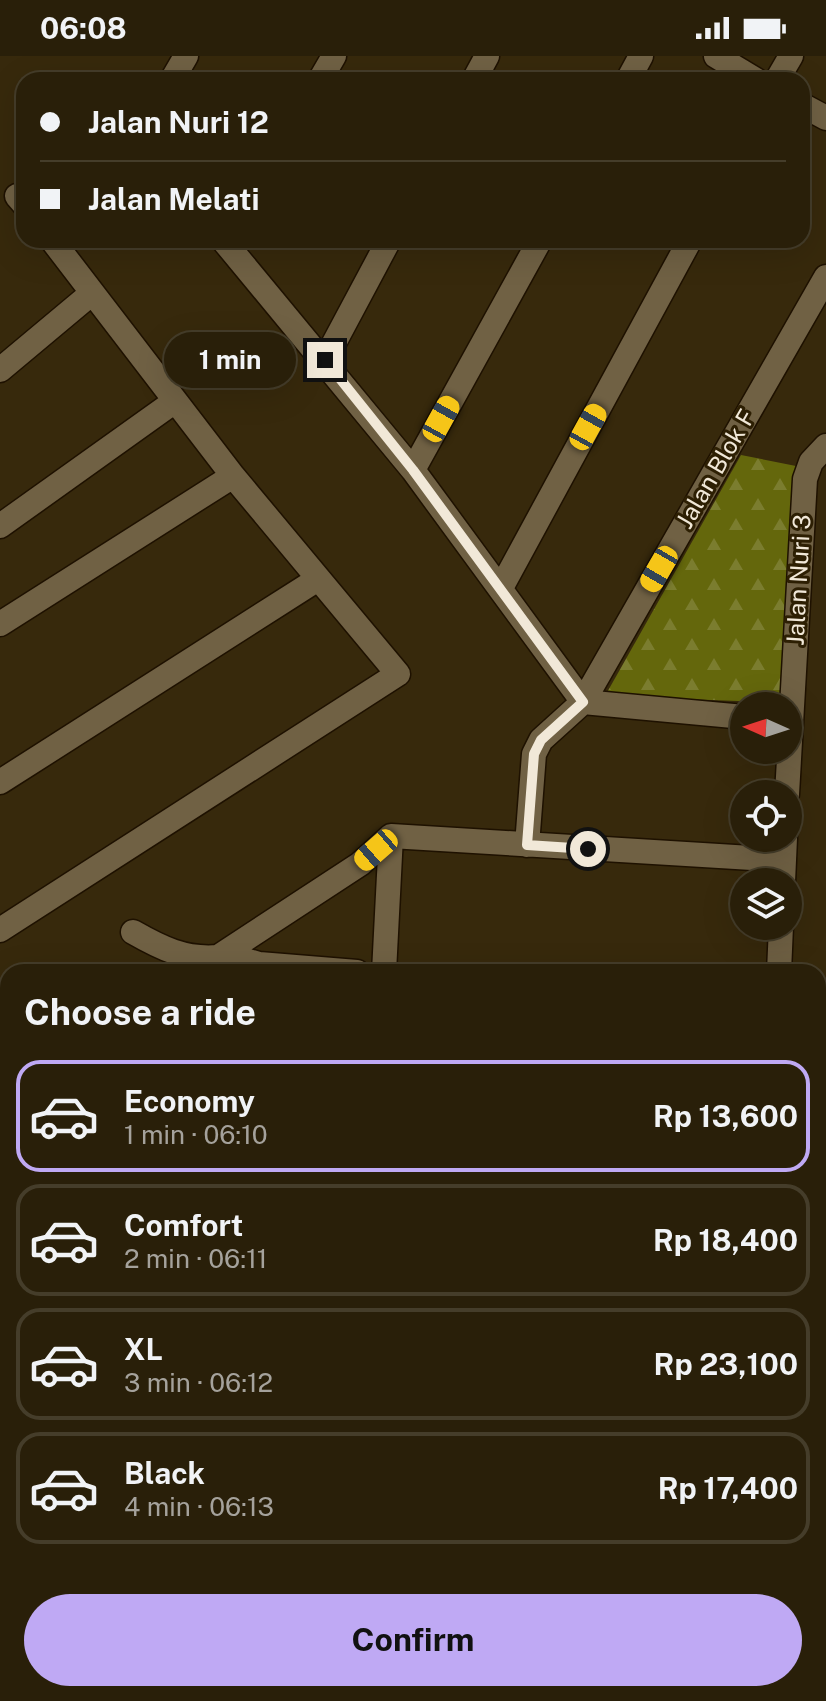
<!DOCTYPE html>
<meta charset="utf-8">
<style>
body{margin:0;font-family:"Public Sans",sans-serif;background:#352c17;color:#f1f3f6;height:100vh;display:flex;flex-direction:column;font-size:30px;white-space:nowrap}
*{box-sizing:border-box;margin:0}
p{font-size:26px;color:#a5a29c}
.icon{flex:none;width:44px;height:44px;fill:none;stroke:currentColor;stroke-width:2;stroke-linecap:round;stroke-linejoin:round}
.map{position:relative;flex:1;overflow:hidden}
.sheet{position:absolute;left:0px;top:908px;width:826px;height:738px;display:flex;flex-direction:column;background:#291f09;border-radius:24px 24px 0 0;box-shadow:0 8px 32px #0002,0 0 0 2px #453d2a}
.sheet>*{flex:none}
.guide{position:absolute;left:16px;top:16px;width:794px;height:176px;border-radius:24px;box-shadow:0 8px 32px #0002,0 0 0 2px #453d2a;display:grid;align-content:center;height:176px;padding:0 24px;background:#291f09}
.needle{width:52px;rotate:273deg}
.buttons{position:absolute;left:730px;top:636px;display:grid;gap:16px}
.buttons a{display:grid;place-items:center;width:72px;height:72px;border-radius:50%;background:#291f09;box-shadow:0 8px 32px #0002,0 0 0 2px #453d2a;font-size:40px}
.end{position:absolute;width:36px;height:36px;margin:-18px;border:10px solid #f1e8d8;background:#111;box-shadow:0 0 0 4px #111}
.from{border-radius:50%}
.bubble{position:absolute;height:56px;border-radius:28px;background:#291f09;box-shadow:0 8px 32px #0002,0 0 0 2px #453d2a;font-size:26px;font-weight:700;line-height:56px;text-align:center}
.car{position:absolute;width:24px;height:48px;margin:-24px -12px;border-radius:10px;box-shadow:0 0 6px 2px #0007;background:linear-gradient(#f5c518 24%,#345 0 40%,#f5c518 0 76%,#345 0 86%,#f5c518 0)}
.guide b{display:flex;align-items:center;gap:28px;height:76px;font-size:30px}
.guide b+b{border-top:2px solid #453d2a}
.guide i{width:20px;height:20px;background:#f1f3f6}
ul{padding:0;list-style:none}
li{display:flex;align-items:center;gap:24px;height:112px;margin:0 16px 12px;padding:0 8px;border:4px solid #453d2a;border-radius:24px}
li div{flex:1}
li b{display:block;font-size:30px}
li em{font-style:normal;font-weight:700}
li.active{border-color:#bfa9f4}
li>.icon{width:72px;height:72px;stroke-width:1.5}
h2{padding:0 24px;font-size:36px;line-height:96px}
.primary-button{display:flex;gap:16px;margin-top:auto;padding:16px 24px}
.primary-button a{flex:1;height:92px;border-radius:48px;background:#bfa9f4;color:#111;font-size:32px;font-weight:700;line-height:92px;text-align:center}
.status{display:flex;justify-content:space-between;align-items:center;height:56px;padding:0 40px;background:#291f09;direction:ltr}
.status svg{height:22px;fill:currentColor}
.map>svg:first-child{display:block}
.forest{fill:url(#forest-firs)}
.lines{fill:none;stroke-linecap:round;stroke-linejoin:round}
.street-casing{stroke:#1e1100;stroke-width:27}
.street{stroke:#706144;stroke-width:24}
.route{stroke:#f1e8d8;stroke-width:10}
.labels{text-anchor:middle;stroke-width:6;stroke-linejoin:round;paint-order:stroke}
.street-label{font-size:24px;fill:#f1e8d8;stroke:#2d1f03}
</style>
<div class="status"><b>06:08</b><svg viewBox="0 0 49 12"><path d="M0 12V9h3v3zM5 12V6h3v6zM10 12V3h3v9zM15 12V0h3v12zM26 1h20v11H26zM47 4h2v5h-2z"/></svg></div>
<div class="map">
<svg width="826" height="1645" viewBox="0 0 826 1645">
<defs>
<pattern id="forest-firs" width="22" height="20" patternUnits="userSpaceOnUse" patternTransform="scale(2)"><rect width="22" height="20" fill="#64670c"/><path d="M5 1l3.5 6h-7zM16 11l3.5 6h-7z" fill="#7b7d2f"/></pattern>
</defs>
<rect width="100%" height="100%" fill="#37290c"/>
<path class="forest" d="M 741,399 L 801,411 L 790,647 L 605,640 Z"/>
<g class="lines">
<defs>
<path id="street" d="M 716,0 L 756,24
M 172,24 L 186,0
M 320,24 L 334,0
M 474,24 L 487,0
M 628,24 L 641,0
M 777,24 L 791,0
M 802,49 L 826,62
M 17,140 L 24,148
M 52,184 L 233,420
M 223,184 L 413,414 L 583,646
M 325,304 L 389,184
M 0,314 L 92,237
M 413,414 L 540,184
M 0,470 L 175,345
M 501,532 L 690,184
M 0,568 L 233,420 L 398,618 L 0,874
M 583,646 L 744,661
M 0,726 L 318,523
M 787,738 L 805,423 L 811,406 L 826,390
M 527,789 L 534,698 L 541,684 L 583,646 L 826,221
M 783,826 L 785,782
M 133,876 C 161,892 185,904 218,901 L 360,808 L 391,780 L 784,804
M 233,893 L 245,904 L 259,908 L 357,916
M 384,916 L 391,780
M 779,916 L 781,870
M 818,945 L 826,945
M 0,961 L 8,966
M 818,1091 L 826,1092
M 0,1131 L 8,1135
M 0,1284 L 8,1288
M 0,1429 L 8,1433
M 0,1494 L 8,1480
M 384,1638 L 396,1645
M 723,1638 L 723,1645
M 66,1645 L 70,1638
M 213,1645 L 218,1638
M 355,1645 L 359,1638
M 535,1645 L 538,1638"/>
</defs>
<use href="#street" class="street-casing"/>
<use href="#street" class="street"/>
</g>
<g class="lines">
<path class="route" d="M 325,304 L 413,414 L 583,646 L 541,684 L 534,698 L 527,789 L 588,793"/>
</g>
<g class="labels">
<g class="street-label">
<text transform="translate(716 413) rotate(-60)" y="8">Jalan Blok F</text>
<text transform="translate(799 524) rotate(-87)" y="8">Jalan Nuri 3</text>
</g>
</g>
</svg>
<div class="buttons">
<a><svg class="needle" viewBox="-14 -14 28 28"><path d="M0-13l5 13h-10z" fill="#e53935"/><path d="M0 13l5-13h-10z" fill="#a5a29c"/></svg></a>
<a><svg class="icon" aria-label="locate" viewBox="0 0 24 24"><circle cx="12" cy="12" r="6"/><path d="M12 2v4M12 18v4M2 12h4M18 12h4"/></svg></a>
<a><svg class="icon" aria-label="layers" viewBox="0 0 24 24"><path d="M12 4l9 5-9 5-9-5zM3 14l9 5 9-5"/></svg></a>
</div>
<i class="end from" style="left:588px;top:793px"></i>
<i class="end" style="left:325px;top:304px"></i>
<div class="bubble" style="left:164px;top:276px;width:132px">1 min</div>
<i class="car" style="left:441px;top:363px;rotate:29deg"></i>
<i class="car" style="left:588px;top:371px;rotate:29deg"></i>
<i class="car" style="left:659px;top:513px;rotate:210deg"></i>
<i class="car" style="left:376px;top:794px;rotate:229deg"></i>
<div class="guide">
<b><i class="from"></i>Jalan Nuri 12</b>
<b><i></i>Jalan Melati</b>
</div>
<section class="sheet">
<h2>Choose a ride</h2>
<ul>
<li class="active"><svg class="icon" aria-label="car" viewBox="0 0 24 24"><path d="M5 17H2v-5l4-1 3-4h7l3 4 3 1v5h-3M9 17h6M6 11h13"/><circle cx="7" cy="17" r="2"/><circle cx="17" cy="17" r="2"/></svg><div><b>Economy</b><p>1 min · 06:10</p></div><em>Rp 13,600</em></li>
<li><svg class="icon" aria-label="car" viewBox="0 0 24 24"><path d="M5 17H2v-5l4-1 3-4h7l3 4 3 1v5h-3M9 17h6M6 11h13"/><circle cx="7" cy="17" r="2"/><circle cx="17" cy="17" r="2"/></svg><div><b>Comfort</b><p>2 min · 06:11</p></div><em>Rp 18,400</em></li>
<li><svg class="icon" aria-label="car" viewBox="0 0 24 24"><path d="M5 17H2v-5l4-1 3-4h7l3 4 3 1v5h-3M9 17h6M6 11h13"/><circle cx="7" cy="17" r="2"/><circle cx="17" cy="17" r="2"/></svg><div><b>XL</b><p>3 min · 06:12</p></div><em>Rp 23,100</em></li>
<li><svg class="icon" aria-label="car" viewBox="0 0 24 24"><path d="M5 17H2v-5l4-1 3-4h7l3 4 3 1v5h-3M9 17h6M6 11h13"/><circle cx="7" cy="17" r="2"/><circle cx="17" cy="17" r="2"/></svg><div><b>Black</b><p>4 min · 06:13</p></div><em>Rp 17,400</em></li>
</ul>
<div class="primary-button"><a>Confirm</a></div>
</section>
</div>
